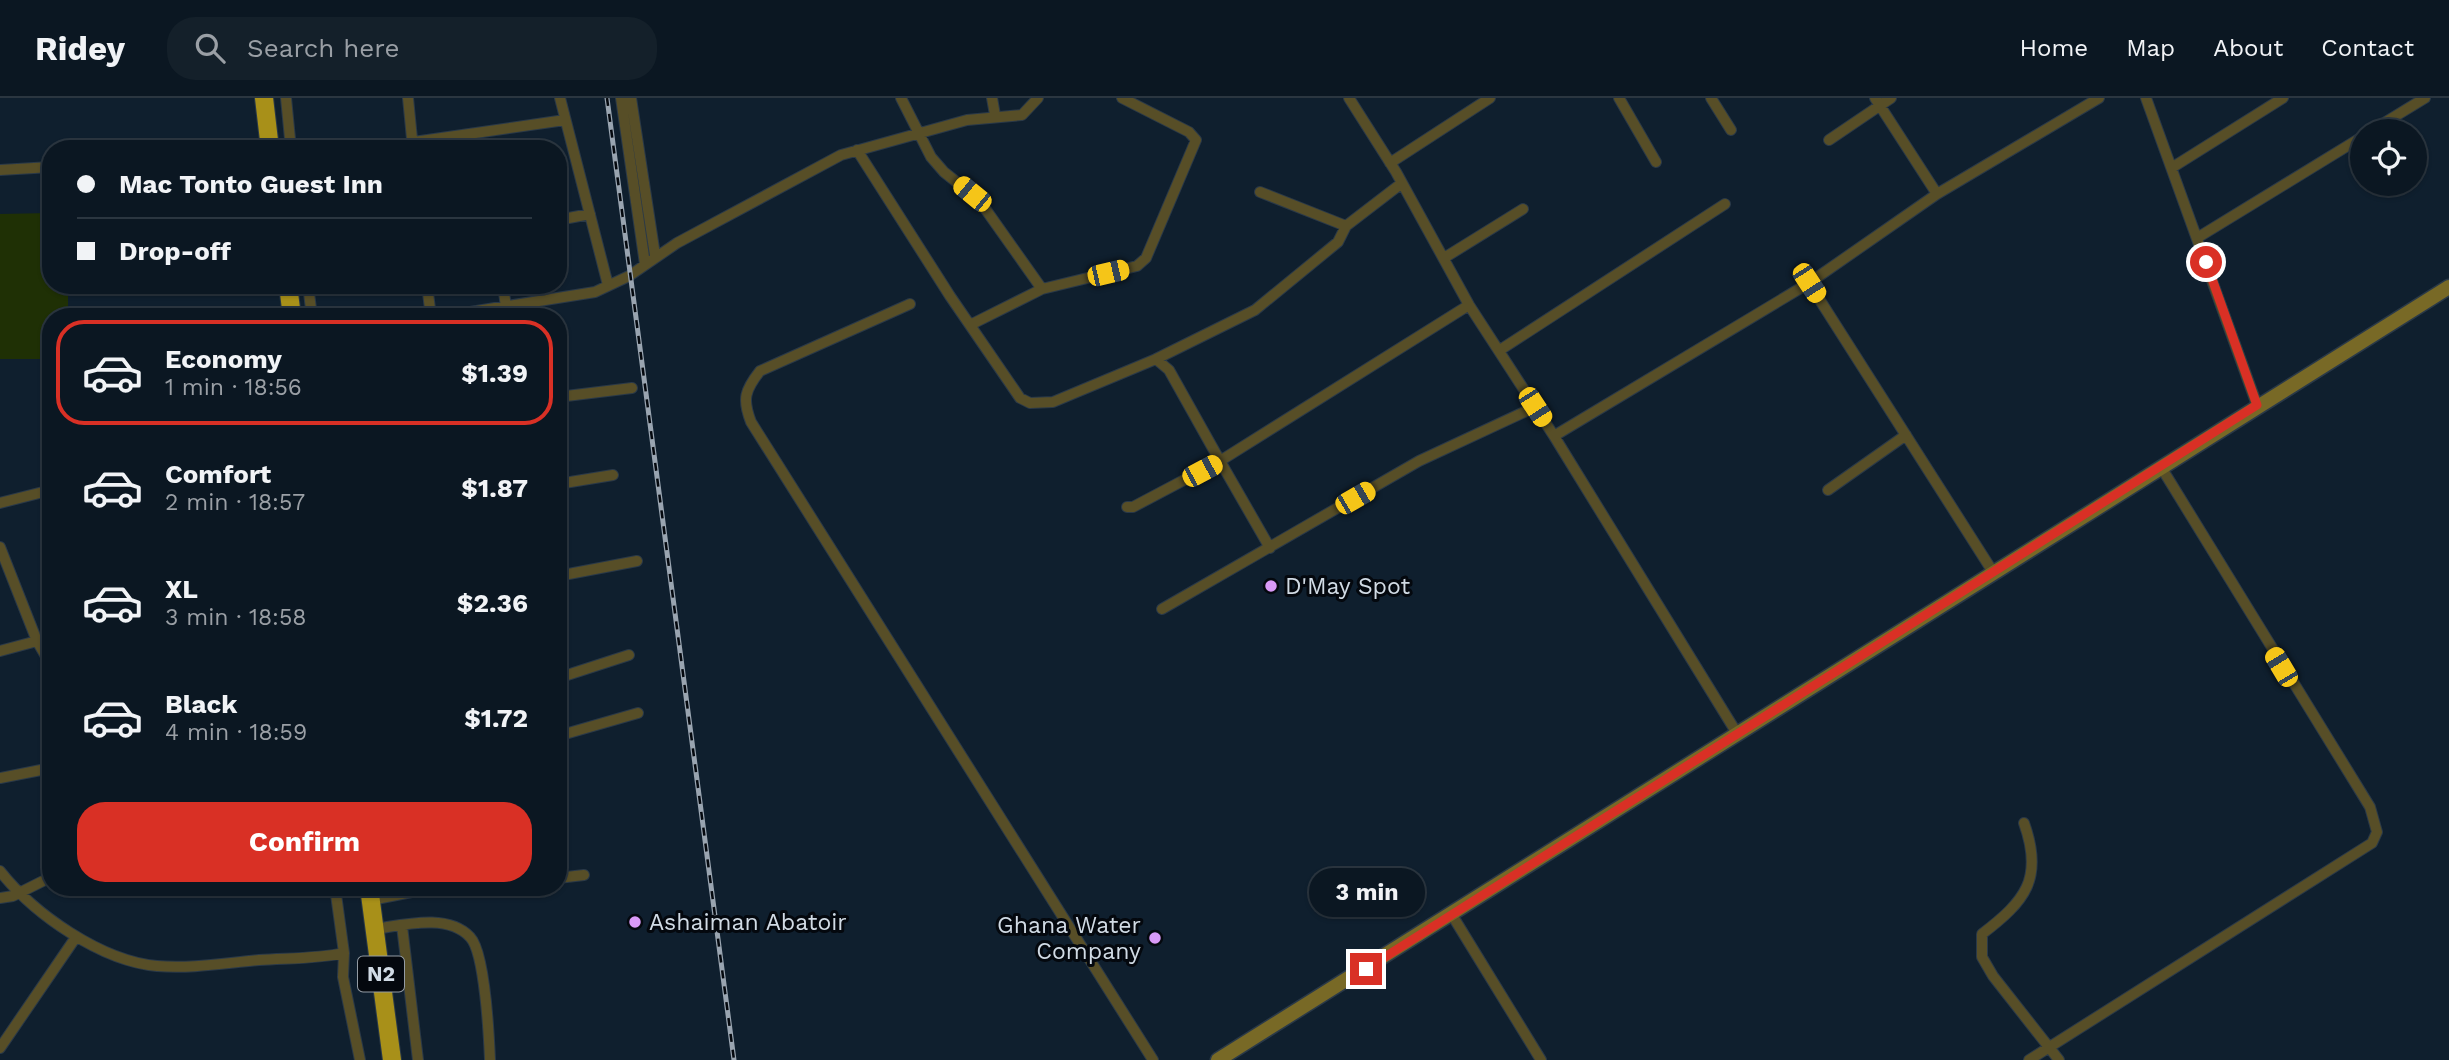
<!DOCTYPE html>
<meta charset="utf-8">
<style>
body{margin:0;font-family:"Work Sans",sans-serif;background:#14202a;color:#f1f3f6;height:100vh;display:flex;flex-direction:column;font-size:26px;white-space:nowrap}
*{box-sizing:border-box;margin:0}
p{font-size:23px;color:#9a9fa5}
.icon{flex:none;width:38px;height:38px;fill:none;stroke:currentColor;stroke-width:2;stroke-linecap:round;stroke-linejoin:round}
.map{position:relative;flex:1;overflow:hidden}
.drawer{position:absolute;left:42px;top:210px;width:525px;height:588px;display:flex;flex-direction:column;background:#0b1722;border-radius:28px;box-shadow:0 2px 5px #0004,0 0 0 2px #2b3640}
.drawer>*{flex:none}
.guide{position:absolute;left:42px;top:42px;width:525px;height:154px;border-radius:28px;box-shadow:0 2px 5px #0004,0 0 0 2px #2b3640;display:grid;align-content:center;height:154px;padding:0 35px;background:#0b1722}
.controls{position:absolute;left:2350px;top:21px;display:grid;gap:14px}
.controls a{display:grid;place-items:center;width:77px;height:77px;border-radius:50%;background:#0b1722;box-shadow:0 2px 5px #0004,0 0 0 2px #2b3640;font-size:35px}
.end{position:absolute;width:32px;height:32px;margin:-16px;border:9px solid #d93025;background:#fff;box-shadow:0 0 0 4px #fff}
.from{border-radius:50%}
.bubble{position:absolute;height:49px;border-radius:24px;background:#0b1722;box-shadow:0 2px 5px #0004,0 0 0 2px #2b3640;font-size:23px;font-weight:700;line-height:49px;text-align:center}
.car{position:absolute;width:21px;height:42px;margin:-21px -10px;border-radius:9px;box-shadow:0 0 5px 2px #0007;background:linear-gradient(#f5c518 24%,#345 0 40%,#f5c518 0 76%,#345 0 86%,#f5c518 0)}
.guide b{display:flex;align-items:center;gap:24px;height:66px;font-size:26px}
.guide b+b{border-top:2px solid #2b3640}
.guide i{width:18px;height:18px;background:#f1f3f6}
ul{padding:12px 0 0;list-style:none}
li{display:flex;align-items:center;gap:21px;height:105px;margin:0 14px 10px;padding:0 21px;border:4px solid transparent;border-radius:28px}
li div{flex:1}
li b{display:block;font-size:26px}
li em{font-style:normal;font-weight:700}
li.selected{border-color:#d93025}
li>.icon{width:63px;height:63px;stroke-width:1.5}
.cta{display:flex;gap:14px;margin-top:auto;padding:14px 35px}
.cta a{flex:1;height:80px;border-radius:28px;background:#d93025;color:#fff;font-size:28px;font-weight:700;line-height:80px;text-align:center}
header{display:flex;align-items:center;gap:42px;box-sizing:border-box;height:98px;padding:0 35px;background:#0b1722;border-bottom:2px solid #2b3640}
header strong{font-size:33px}
nav{display:flex;gap:38px;margin-inline-start:auto;font-size:24px}
.search{width:490px;height:63px;background:#14202a;display:flex;align-items:center;gap:18px;box-sizing:border-box;padding:0 24px;border-radius:28px;color:#9a9fa5;font-size:26px}
.map>svg:first-child{display:block}
.green{fill:#1f3005}
.lines{fill:none;stroke-linecap:round;stroke-linejoin:round}
.street-casing{stroke:#2a3948;stroke-width:12}
.secondary-casing{stroke:#2a3948;stroke-width:17}
.highway-casing{stroke:#2a3948;stroke-width:20}
.street{stroke:#574e27;stroke-width:10}
.secondary{stroke:#786926;stroke-width:14}
.highway{stroke:#a89019;stroke-width:18}
.rail-casing{stroke:#99a4b0;stroke-width:5}
.rail{stroke:#04080e;stroke-width:2.5;stroke-dasharray:8;stroke-linecap:butt}
.route{stroke:#d93025;stroke-width:9}
.poi-dot{fill:#d99af7;stroke:#04080e;stroke-width:2.5}
.labels{text-anchor:middle;stroke-width:6;stroke-linejoin:round;paint-order:stroke}
.shield{fill:#04080e;stroke:#949ca4;stroke-width:2}
.shield-label{font-size:21px;font-weight:bold;fill:#d1dbe5}
.poi-label{font-size:23px;fill:#d1dbe5;stroke:#04080e;text-anchor:start}
</style>
<header>
<strong>Ridey</strong>
<div class="search"><svg class="icon" aria-label="search" viewBox="0 0 24 24"><circle cx="10" cy="10" r="6"/><path d="M15 15l6 6"/></svg>Search here</div>
<nav><a>Home</a><a>Map</a><a>About</a><a>Contact</a></nav>
</header>
<div class="map">
<svg width="2449" height="962" viewBox="0 0 2449 962">
<rect width="100%" height="100%" fill="#0f1f2e"/>
<path class="green" d="M 51,115 L 51,187 L 68,187 L 68,219 L 51,219 L 51,261 L 0,261 L 0,116 Z"/>
<g class="lines">
<defs>
<path id="street" d="M 286,0 L 291,51
M 408,0 L 413,51
M 560,0 L 608,187
M 621,0 L 645,166
M 631,0 L 655,157
M 901,0 L 931,59 L 944,74 L 979,102 L 1042,191
M 992,0 L 995,17
M 1349,0 L 1396,74 L 1469,207 L 1554,338 L 1738,637
M 1619,0 L 1656,64
M 1711,0 L 1731,32
M 1875,0 L 1937,96
M 2146,0 L 2257,307
M 2371,33 L 2425,0
M 1829,42 L 1891,0
M 365,51 L 565,22
M 857,52 L 950,198 L 1020,300 L 1030,305 L 1053,304 L 1156,261
M 1390,65 L 1490,0
M 2173,69 L 2283,0
M 0,72 L 51,69
M 1260,94 L 1346,128
M 558,122 L 590,116
M 2197,140 L 2362,39
M 1444,160 L 1523,111
M 1809,185 L 1993,474
M 308,187 L 312,219
M 427,187 L 431,219
M 503,187 L 506,209
M 910,206 L 760,273 C 745,292 742,301 751,324 L 1153,962
M 439,219 L 595,194 L 629,178 L 677,145 L 841,57 L 967,22 L 1022,17 L 1038,0
M 970,227 L 1042,191 L 1137,168 L 1146,160 L 1196,42 L 1189,34 L 1122,0
M 1500,252 L 1725,106
M 558,299 L 632,290
M 1554,338 L 1809,185 L 1937,96 L 2099,0
M 558,386 L 613,377
M 1828,392 L 1906,337
M 0,405 L 51,392
M 1127,409 L 1133,409 L 1220,363 L 1169,272 L 1156,261 L 1255,212 L 1338,144 L 1346,128 L 1402,85
M 0,449 L 37,543
M 1270,450 L 1220,363 L 1469,207
M 558,478 L 637,463
M 1162,511 L 1419,363 L 1535,309
M 0,553 L 37,543 L 51,567
M 558,580 L 629,557
M 558,619 L 563,636
M 558,638 L 638,615
M 0,680 L 51,670
M 2024,725 C 2044,781 2025,803 1982,836 L 1982,859 L 1993,878 L 2059,962
M 0,773 C 34,816 101,863 157,868 C 190,871 225,865 259,862 C 287,860 316,861 344,855 L 343,879 L 360,962
M 558,780 L 584,777
M 335,789 L 344,855
M 0,800 L 13,798 L 51,779
M 371,802 L 437,789
M 1452,817 L 1541,962
M 402,828 L 418,962
M 375,831 C 403,827 448,815 470,839 C 485,854 489,939 490,962
M 0,950 L 76,839
M 2029,962 L 2372,745 L 2377,734 L 2370,709 L 2161,369"/>
<path id="secondary" d="M 1218,962 L 2449,189"/>
<path id="highway" d="M 264,0 L 270,51
M 288,187 L 292,219
M 369,789 L 392,962"/>
</defs>
<use href="#street" class="street-casing"/>
<use href="#secondary" class="secondary-casing"/>
<use href="#highway" class="highway-casing"/>
<use href="#street" class="street"/>
<use href="#secondary" class="secondary"/>
<use href="#highway" class="highway"/>
<defs>
<path id="rail" d="M 607,0 L 734,962"/>
</defs>
<use href="#rail" class="rail-casing"/>
<use href="#rail" class="rail"/>
</g>
<g class="lines">
<path class="route" d="M 1366,871 L 2257,307 L 2206,164"/>
</g>
<g class="poi-dot">
<circle cx="1271" cy="488" r="7"/>
<circle cx="635" cy="824" r="7"/>
<circle cx="1155" cy="840" r="7"/>
</g>
<g class="labels">
<rect class="shield" x="358" y="858.5" width="46" height="35" rx="5"/>
<g class="shield-label">
<text x="381" y="883">N2</text>
</g>
<g class="poi-label">
<text x="1285" y="496">D'May Spot</text>
<text x="649" y="832">Ashaiman Abatoir</text>
<text x="1141" y="835" text-anchor="end">Ghana Water<tspan x="1141" dy="26">Company</tspan></text>
</g>
</g>
</svg>
<div class="controls">
<a><svg class="icon" aria-label="locate" viewBox="0 0 24 24"><circle cx="12" cy="12" r="6"/><path d="M12 2v4M12 18v4M2 12h4M18 12h4"/></svg></a>
</div>
<i class="end from" style="left:2206px;top:164px"></i>
<i class="end" style="left:1366px;top:871px"></i>
<div class="bubble" style="left:1309px;top:770px;width:116px">3 min</div>
<i class="car" style="left:972px;top:96px;rotate:309deg"></i>
<i class="car" style="left:1108px;top:175px;rotate:77deg"></i>
<i class="car" style="left:1809px;top:185px;rotate:147deg"></i>
<i class="car" style="left:1535px;top:309px;rotate:147deg"></i>
<i class="car" style="left:1202px;top:373px;rotate:62deg"></i>
<i class="car" style="left:1355px;top:400px;rotate:60deg"></i>
<i class="car" style="left:2281px;top:569px;rotate:329deg"></i>
<div class="guide">
<b><i class="from"></i>Mac Tonto Guest Inn</b>
<b><i></i>Drop-off</b>
</div>
<section class="drawer">
<ul>
<li class="selected"><svg class="icon" aria-label="car" viewBox="0 0 24 24"><path d="M5 17H2v-5l4-1 3-4h7l3 4 3 1v5h-3M9 17h6M6 11h13"/><circle cx="7" cy="17" r="2"/><circle cx="17" cy="17" r="2"/></svg><div><b>Economy</b><p>1 min · 18:56</p></div><em>$1.39</em></li>
<li><svg class="icon" aria-label="car" viewBox="0 0 24 24"><path d="M5 17H2v-5l4-1 3-4h7l3 4 3 1v5h-3M9 17h6M6 11h13"/><circle cx="7" cy="17" r="2"/><circle cx="17" cy="17" r="2"/></svg><div><b>Comfort</b><p>2 min · 18:57</p></div><em>$1.87</em></li>
<li><svg class="icon" aria-label="car" viewBox="0 0 24 24"><path d="M5 17H2v-5l4-1 3-4h7l3 4 3 1v5h-3M9 17h6M6 11h13"/><circle cx="7" cy="17" r="2"/><circle cx="17" cy="17" r="2"/></svg><div><b>XL</b><p>3 min · 18:58</p></div><em>$2.36</em></li>
<li><svg class="icon" aria-label="car" viewBox="0 0 24 24"><path d="M5 17H2v-5l4-1 3-4h7l3 4 3 1v5h-3M9 17h6M6 11h13"/><circle cx="7" cy="17" r="2"/><circle cx="17" cy="17" r="2"/></svg><div><b>Black</b><p>4 min · 18:59</p></div><em>$1.72</em></li>
</ul>
<div class="cta"><a>Confirm</a></div>
</section>
</div>
